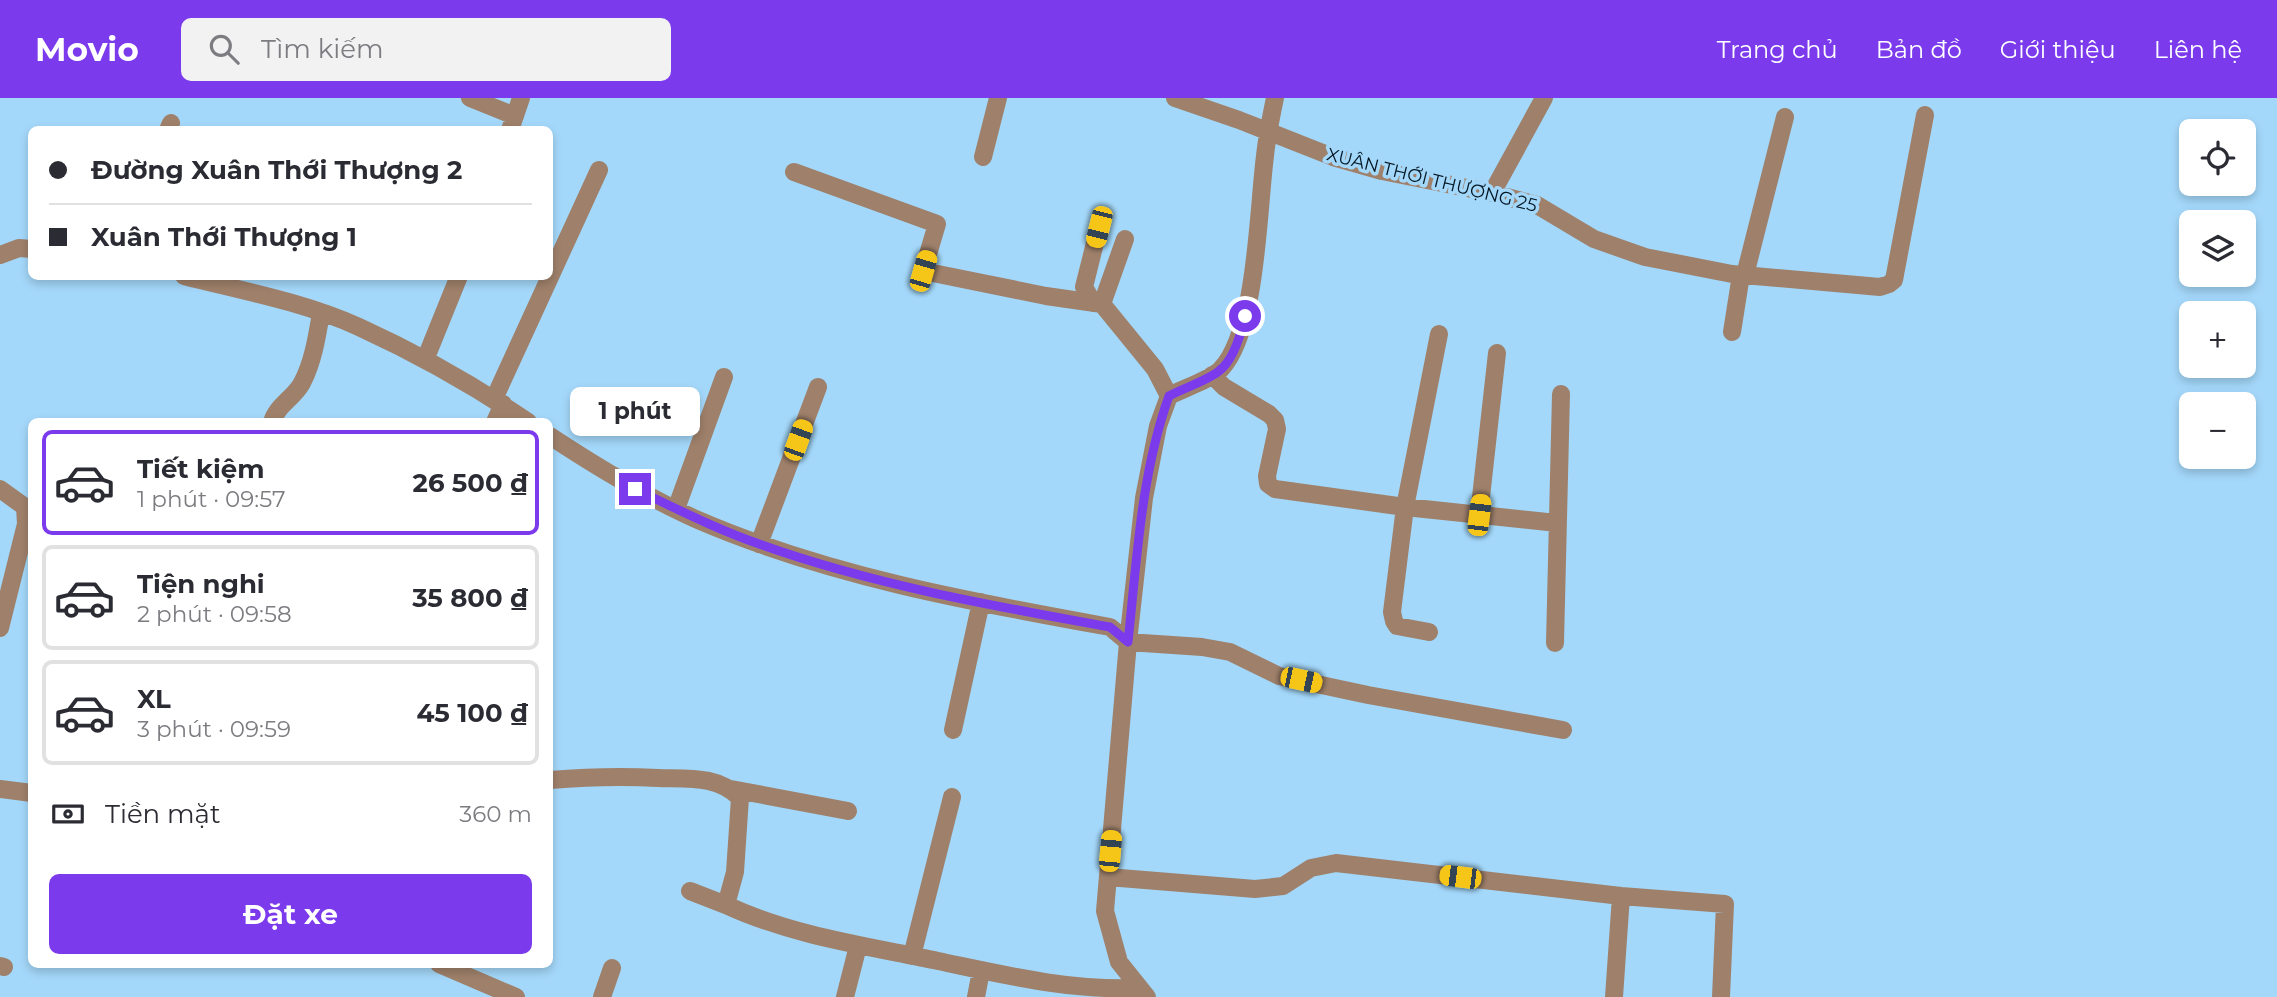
<!DOCTYPE html>
<html lang="vi">
<meta charset="utf-8">
<style>
body{margin:0;font-family:Montserrat,sans-serif;background:#f2f2f3;color:#2b2b33;height:100vh;display:flex;flex-direction:column;font-size:26px;white-space:nowrap}
*{box-sizing:border-box;margin:0}
p{font-size:23px;color:#7c7c81}
.icon{flex:none;width:38px;height:38px;fill:none;stroke:currentColor;stroke-width:2;stroke-linecap:round;stroke-linejoin:round}
.map{position:relative;flex:1;overflow:hidden}
.drawer{position:absolute;left:28px;top:320px;width:525px;height:550px;display:flex;flex-direction:column;background:#fff;border-radius:10px;box-shadow:0 4px 10px #0003}
.drawer>*{flex:none}
.hud{position:absolute;left:28px;top:28px;width:525px;height:154px;border-radius:10px;box-shadow:0 4px 10px #0003;display:grid;align-content:center;height:154px;padding:0 21px;background:#fff}
.tools{position:absolute;left:2179px;top:21px;display:grid;gap:14px}
.tools a{display:grid;place-items:center;width:77px;height:77px;border-radius:10px;background:#fff;box-shadow:0 4px 10px #0003;font-size:35px}
.end{position:absolute;width:32px;height:32px;margin:-16px;border:9px solid #7c3aed;background:#fff;box-shadow:0 0 0 4px #fff}
.from{border-radius:50%}
.bubble{position:absolute;height:49px;border-radius:10px;background:#fff;box-shadow:0 4px 10px #0003;font-size:23px;font-weight:700;line-height:49px;text-align:center}
.car{position:absolute;width:21px;height:42px;margin:-21px -10px;border-radius:9px;box-shadow:0 0 5px 2px #0007;background:linear-gradient(#f5c518 24%,#345 0 40%,#f5c518 0 76%,#345 0 86%,#f5c518 0)}
.hud b{display:flex;align-items:center;gap:24px;height:66px;font-size:26px}
.hud b+b{border-top:2px solid #e1e1e2}
.hud i{width:18px;height:18px;background:#2b2b33}
ul{padding:12px 0 0;list-style:none}
li{display:flex;align-items:center;gap:21px;height:105px;margin:0 14px 10px;padding:0 7px;border:4px solid #e1e1e2;border-radius:10px}
li div{flex:1}
li b{display:block;font-size:26px}
li em{font-style:normal;font-weight:700}
li.selected{border-color:#7c3aed}
li>.icon{width:63px;height:63px;stroke-width:1.5}
.pay{display:flex;align-items:center;gap:18px;height:77px;padding:0 21px;font-size:26px}
.pay p{margin-inline-start:auto}
.action{display:flex;gap:14px;margin-top:auto;padding:14px 21px}
.action a{flex:1;height:80px;border-radius:10px;background:#7c3aed;color:#fff;font-size:28px;font-weight:700;line-height:80px;text-align:center}
header{display:flex;align-items:center;gap:42px;box-sizing:border-box;height:98px;padding:0 35px;background:#7c3aed;color:#fff}
header strong{font-size:33px}
nav{display:flex;gap:38px;margin-inline-start:auto;font-size:24px}
.search{width:490px;height:63px;background:#f2f2f3;display:flex;align-items:center;gap:18px;box-sizing:border-box;padding:0 24px;border-radius:10px;color:#7c7c81;font-size:26px}
.map>svg:first-child{display:block}
.lines{fill:none;stroke-linecap:round;stroke-linejoin:round}
.minor{stroke:#9f816b;stroke-width:18}
.route{stroke:#7c3aed;stroke-width:9}
.labels{text-anchor:middle;stroke-width:7;stroke-linejoin:round;paint-order:stroke}
.street-label{font-size:18px;fill:#031622;stroke:#a4d8fa}
</style>
<header>
<strong>Movio</strong>
<div class="search"><svg class="icon" aria-label="search" viewBox="0 0 24 24"><circle cx="10" cy="10" r="6"/><path d="M15 15l6 6"/></svg>Tìm kiếm</div>
<nav><a>Trang chủ</a><a>Bản đồ</a><a>Giới thiệu</a><a>Liên hệ</a></nav>
</header>
<div class="map">
<svg width="2277" height="899" viewBox="0 0 2277 899">
<rect width="100%" height="100%" fill="#a4d8fa"/>
<g class="lines">
<path class="minor" d="M 470,0 L 515,18
M 1175,0 L 1239,22 L 1333,59 L 1382,73 L 1492,95 L 1537,107 L 1594,141 L 1645,159 L 1732,176 L 1880,189 L 1889,186 L 1894,182 L 1925,17
M 168,32 L 171,25
M 510,32 L 521,0
M 983,59 L 998,0
M 794,74 L 937,126 L 923,173 L 1046,198 L 1102,206 L 1155,271 L 1169,298
M 1492,95 L 1544,0
M 0,157 L 19,150 L 32,151
M 1745,177 L 1785,19
M 184,178 C 243,193 304,204 359,229 C 418,256 475,288 528,324
M 1093,205 L 1084,189 L 1099,129
M 1102,206 L 1125,141
M 1732,234 L 1741,177
M 425,262 L 459,178
M 1212,277 L 1224,289 L 1269,316 L 1275,322 L 1277,331 L 1267,378 L 1268,386 L 1275,391 L 1405,409 L 1557,425
M 494,301 L 599,72
M 272,324 C 277,307 294,300 302,285 C 313,264 317,239 321,215
M 495,324 L 503,306
M 550,338 C 597,369 646,399 698,422 C 828,478 971,504 1110,529 L 1128,544
M 0,391 L 25,409 L 26,426 L 0,530
M 676,411 L 724,279
M 1479,417 L 1497,255
M 759,446 L 818,289
M 1429,534 L 1397,528 L 1394,523 L 1392,514 L 1405,409 L 1439,236
M 1128,544 L 1202,549 L 1230,554 L 1279,578 L 1368,597 L 1563,632
M 1555,545 L 1561,296
M 953,632 L 981,504
M 550,682 C 586,679 622,678 658,680 C 687,681 718,677 740,700 L 735,774 L 726,807 C 793,838 867,848 938,863 C 1005,877 1070,893 1139,890
M 0,691 L 32,695
M 731,691 L 848,713
M 1108,779 L 1255,791 L 1283,788 L 1311,770 L 1336,765 L 1621,798 L 1725,806 L 1721,899
M 690,793 L 726,807
M 912,858 L 952,699
M 439,866 L 516,899
M 0,868 L 4,869
M 602,899 L 612,870
M 845,899 L 858,848
M 976,899 L 981,873
M 1147,899 L 1119,864 L 1105,813 L 1128,544 L 1144,400 L 1158,328 L 1169,298 C 1182,291 1212,281 1221,271 C 1257,233 1258,111 1265,58 C 1267,38 1271,19 1275,0
M 1614,899 L 1621,798"/>
</g>
<g class="lines">
<path class="route" d="M 635,391 C 677,411 718,432 762,447 C 874,487 994,508 1110,529 L 1128,544 C 1137,461 1141,376 1169,298 C 1183,290 1207,283 1219,273 C 1234,262 1241,236 1245,218"/>
</g>
<g class="labels">
<g class="street-label">
<text transform="translate(1432 82) rotate(14)" y="6">XUÂN THỚI THƯỢNG 25</text>
</g>
</g>
</svg>
<div class="tools">
<a><svg class="icon" aria-label="locate" viewBox="0 0 24 24"><circle cx="12" cy="12" r="6"/><path d="M12 2v4M12 18v4M2 12h4M18 12h4"/></svg></a>
<a><svg class="icon" aria-label="layers" viewBox="0 0 24 24"><path d="M12 4l9 5-9 5-9-5zM3 14l9 5 9-5"/></svg></a>
<a>+</a>
<a>−</a>
</div>
<i class="end from" style="left:1245px;top:218px"></i>
<i class="end" style="left:635px;top:391px"></i>
<div class="bubble" style="left:570px;top:289px;width:130px">1 phút</div>
<i class="car" style="left:1099px;top:129px;rotate:194deg"></i>
<i class="car" style="left:923px;top:173px;rotate:16deg"></i>
<i class="car" style="left:798px;top:342px;rotate:20deg"></i>
<i class="car" style="left:1479px;top:417px;rotate:7deg"></i>
<i class="car" style="left:1301px;top:582px;rotate:102deg"></i>
<i class="car" style="left:1110px;top:753px;rotate:5deg"></i>
<i class="car" style="left:1460px;top:779px;rotate:277deg"></i>
<div class="hud">
<b><i class="from"></i>Đường Xuân Thới Thượng 2</b>
<b><i></i>Xuân Thới Thượng 1</b>
</div>
<section class="drawer">
<ul>
<li class="selected"><svg class="icon" aria-label="car" viewBox="0 0 24 24"><path d="M5 17H2v-5l4-1 3-4h7l3 4 3 1v5h-3M9 17h6M6 11h13"/><circle cx="7" cy="17" r="2"/><circle cx="17" cy="17" r="2"/></svg><div><b>Tiết kiệm</b><p>1 phút · 09:57</p></div><em>26 500 ₫</em></li>
<li><svg class="icon" aria-label="car" viewBox="0 0 24 24"><path d="M5 17H2v-5l4-1 3-4h7l3 4 3 1v5h-3M9 17h6M6 11h13"/><circle cx="7" cy="17" r="2"/><circle cx="17" cy="17" r="2"/></svg><div><b>Tiện nghi</b><p>2 phút · 09:58</p></div><em>35 800 ₫</em></li>
<li><svg class="icon" aria-label="car" viewBox="0 0 24 24"><path d="M5 17H2v-5l4-1 3-4h7l3 4 3 1v5h-3M9 17h6M6 11h13"/><circle cx="7" cy="17" r="2"/><circle cx="17" cy="17" r="2"/></svg><div><b>XL</b><p>3 phút · 09:59</p></div><em>45 100 ₫</em></li>
</ul>
<div class="pay"><svg class="icon" aria-label="cash" viewBox="0 0 24 24"><path d="M3 7h18v10H3z"/><circle cx="12" cy="12" r="2"/></svg>Tiền mặt<p>360 m</p></div>
<div class="action"><a>Đặt xe</a></div>
</section>
</div>
